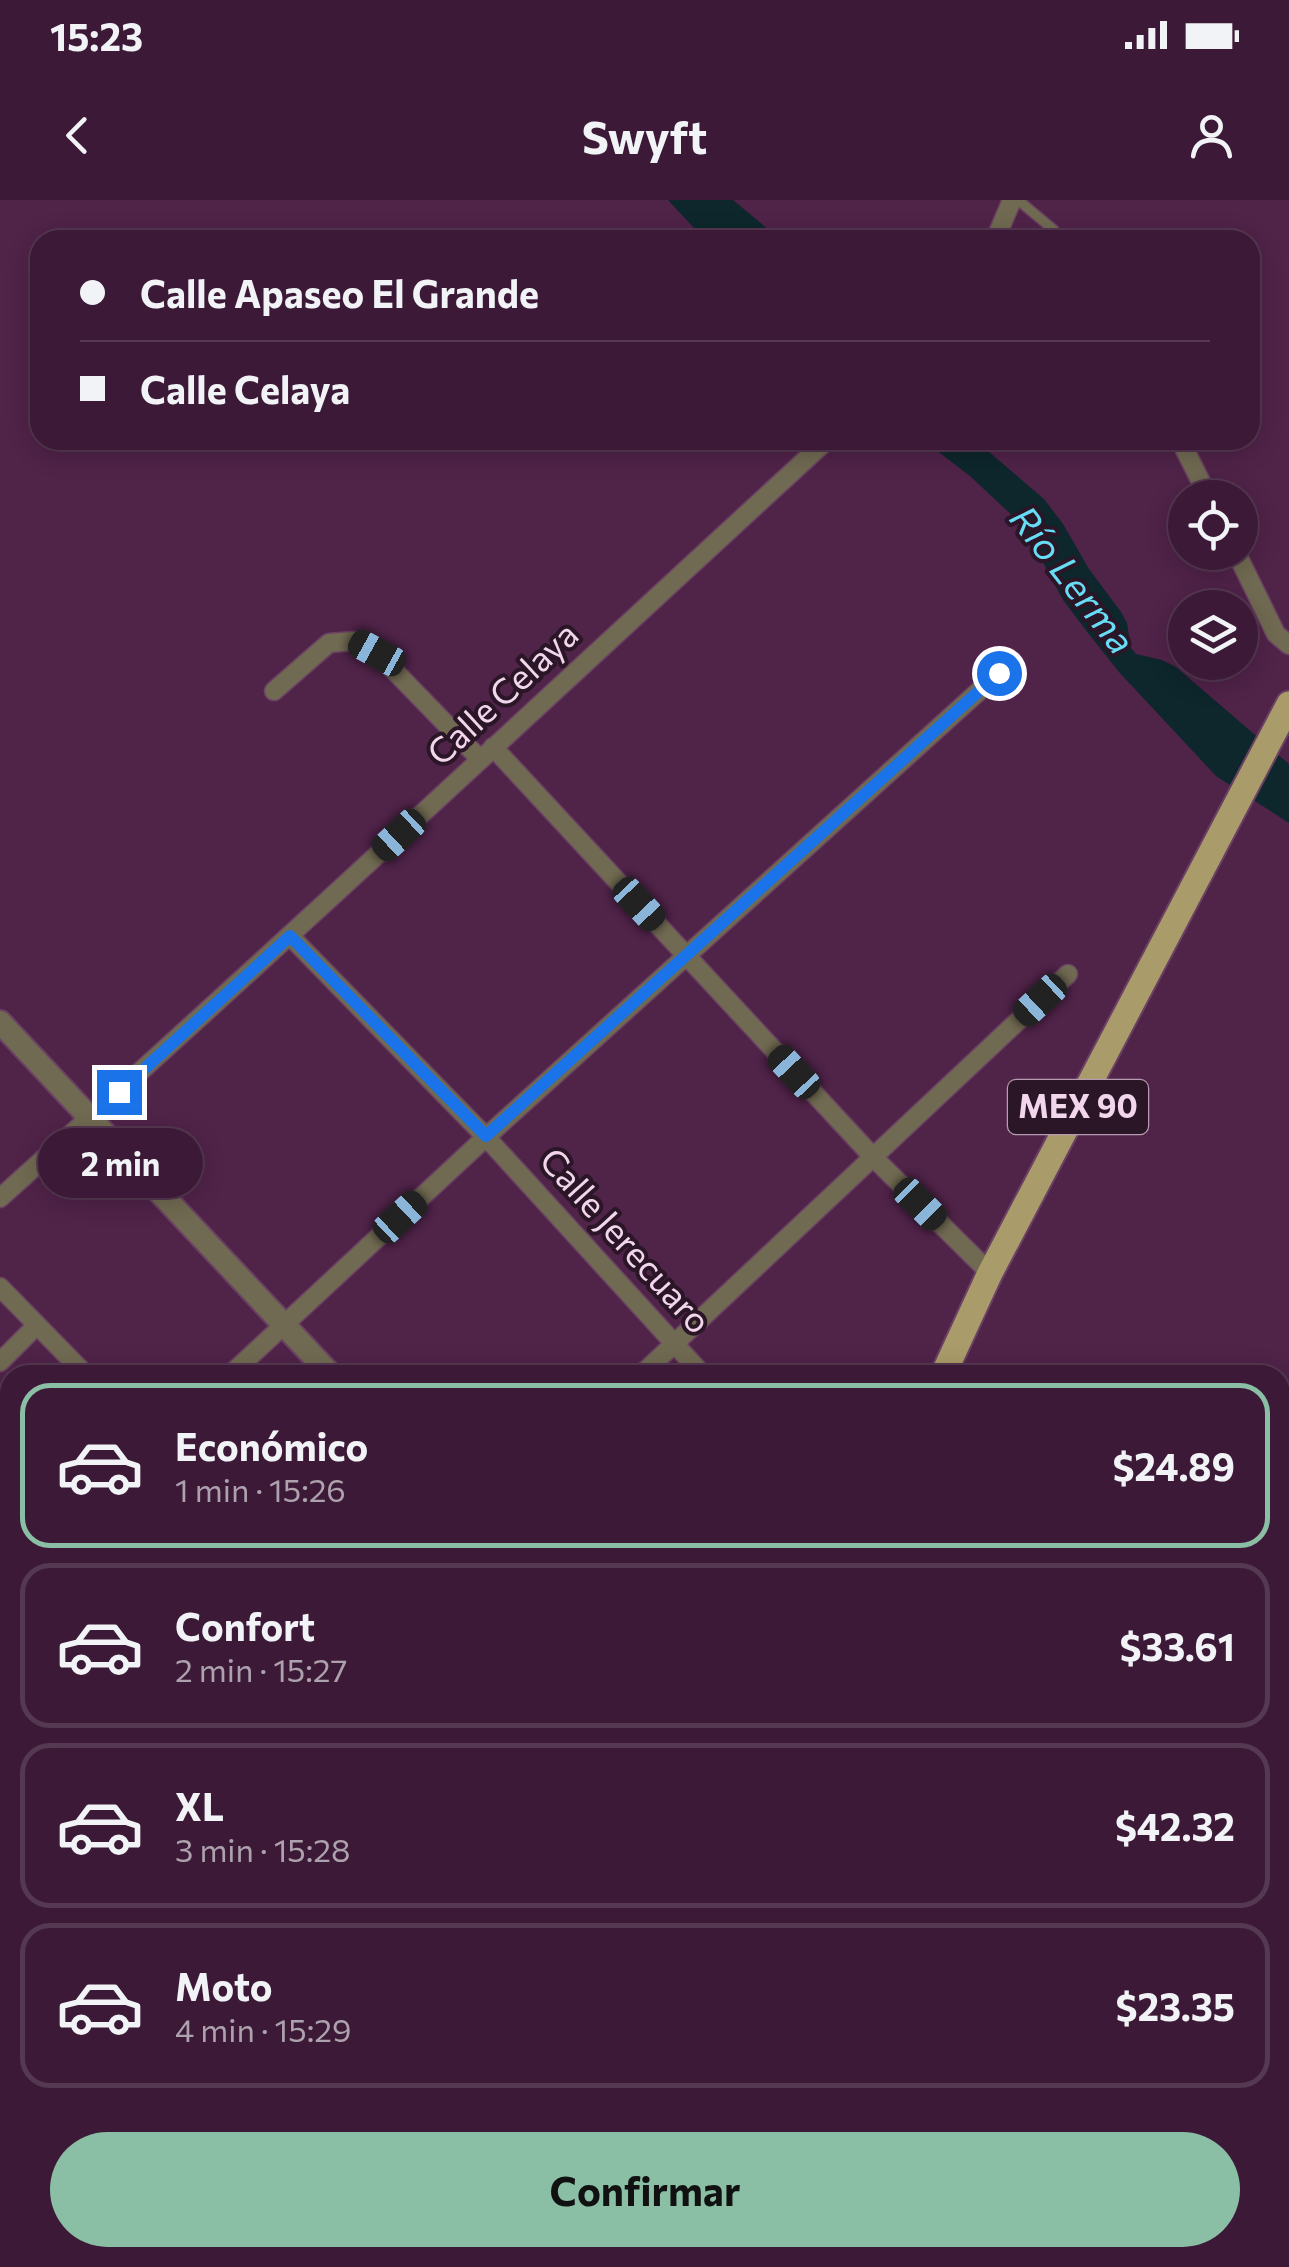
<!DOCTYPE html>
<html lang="es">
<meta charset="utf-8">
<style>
body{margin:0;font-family:Commissioner,sans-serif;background:#472742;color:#f1f3f6;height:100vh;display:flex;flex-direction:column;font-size:38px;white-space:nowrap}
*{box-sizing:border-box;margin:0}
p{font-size:32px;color:#aca1ad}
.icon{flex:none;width:55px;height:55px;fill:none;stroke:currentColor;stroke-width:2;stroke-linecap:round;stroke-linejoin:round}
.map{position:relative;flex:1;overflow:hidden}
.drawer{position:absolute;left:0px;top:1165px;width:1290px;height:902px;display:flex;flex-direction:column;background:#3c1a37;border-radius:30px 30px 0 0;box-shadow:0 5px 25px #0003,0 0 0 2px #553852}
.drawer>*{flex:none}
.guide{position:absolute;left:30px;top:30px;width:1230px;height:220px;border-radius:30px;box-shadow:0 5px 25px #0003,0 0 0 2px #553852;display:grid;align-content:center;height:220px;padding:0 50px;background:#3c1a37}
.buttons{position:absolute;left:1168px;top:280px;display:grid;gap:20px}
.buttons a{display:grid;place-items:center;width:90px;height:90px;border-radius:50%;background:#3c1a37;box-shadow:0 5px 25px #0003,0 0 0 2px #553852;font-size:50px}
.end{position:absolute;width:45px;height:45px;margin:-22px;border:12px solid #1a73e8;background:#fff;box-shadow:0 0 0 5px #fff}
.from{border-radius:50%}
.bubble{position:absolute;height:70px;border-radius:35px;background:#3c1a37;box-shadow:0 5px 25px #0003,0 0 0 2px #553852;font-size:32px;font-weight:700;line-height:70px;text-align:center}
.car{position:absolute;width:30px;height:60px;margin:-30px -15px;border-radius:12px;box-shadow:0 0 8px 2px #0007;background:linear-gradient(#222 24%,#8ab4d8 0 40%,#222 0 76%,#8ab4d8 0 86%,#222 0)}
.guide b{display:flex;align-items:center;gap:35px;height:95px;font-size:38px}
.guide b+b{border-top:2px solid #553852}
.guide i{width:25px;height:25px;background:#f1f3f6}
ul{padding:18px 0 0;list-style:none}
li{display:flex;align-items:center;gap:30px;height:165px;margin:0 20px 15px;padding:0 30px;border:5px solid #553852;border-radius:30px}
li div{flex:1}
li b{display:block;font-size:38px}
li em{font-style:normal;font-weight:700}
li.selected{border-color:#8abfa5}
li>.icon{width:90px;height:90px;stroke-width:1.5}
.button{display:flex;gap:20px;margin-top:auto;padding:20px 50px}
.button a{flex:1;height:115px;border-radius:60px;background:#8abfa5;color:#111;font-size:40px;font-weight:700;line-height:115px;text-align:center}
.status{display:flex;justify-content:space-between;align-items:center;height:70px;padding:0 50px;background:#3c1a37;direction:ltr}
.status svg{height:28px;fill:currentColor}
header{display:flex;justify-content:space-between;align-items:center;height:130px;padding:0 50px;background:#3c1a37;font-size:45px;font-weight:700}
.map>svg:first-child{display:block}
.water{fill:#0d272c}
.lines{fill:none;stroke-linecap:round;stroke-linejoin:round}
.service-casing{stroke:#6a4063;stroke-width:12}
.minor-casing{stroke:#6a4063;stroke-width:21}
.tertiary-casing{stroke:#6a4063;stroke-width:26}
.primary-casing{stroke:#6a4063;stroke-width:29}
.service{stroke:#716a52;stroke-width:9}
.minor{stroke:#716a52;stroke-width:18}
.tertiary{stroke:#716a52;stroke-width:22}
.primary{stroke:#aa9b6a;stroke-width:25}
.route{stroke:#1a73e8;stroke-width:12}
.labels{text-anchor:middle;stroke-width:8;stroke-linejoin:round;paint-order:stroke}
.shield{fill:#2a1627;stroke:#b69cb1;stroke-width:2.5}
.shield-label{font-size:32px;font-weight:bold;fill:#f2d6ec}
.street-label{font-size:35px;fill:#f2d6ec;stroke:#2a1627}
.water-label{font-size:38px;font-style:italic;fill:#66ddf5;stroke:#2a1627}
</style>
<div class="status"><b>15:23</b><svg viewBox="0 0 49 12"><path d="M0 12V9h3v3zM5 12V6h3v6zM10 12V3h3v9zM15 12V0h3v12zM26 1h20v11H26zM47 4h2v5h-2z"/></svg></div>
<header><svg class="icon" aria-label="back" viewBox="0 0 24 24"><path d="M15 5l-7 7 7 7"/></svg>Swyft<svg class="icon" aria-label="person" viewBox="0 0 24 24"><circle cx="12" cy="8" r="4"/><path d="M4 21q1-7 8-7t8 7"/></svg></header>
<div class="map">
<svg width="1289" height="2067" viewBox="0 0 1289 2067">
<rect width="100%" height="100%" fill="#502349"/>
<path class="water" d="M 668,0 L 733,0 L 781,40 L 705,40 Z
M 923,240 L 975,240 L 1044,299 L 1063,324 L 1089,369 L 1121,412 L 1127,423 L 1131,448 L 1136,454 L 1162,460 L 1176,467 L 1289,564 L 1289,623 L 1216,576 L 1119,472 L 1088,433 L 1063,400 L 1031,340 L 1017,320 L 970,276 Z"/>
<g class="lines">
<defs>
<path id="service" d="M 1018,0 L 1054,30 L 1059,40
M 1280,1828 L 1289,1817"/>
<path id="minor" d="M 995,40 L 1012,0
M 1180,240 L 1209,298
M 1236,352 L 1276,434 L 1289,445
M 274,491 L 329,443 L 354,441 L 377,453 L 480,559
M 493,547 L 874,958 L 990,1073
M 290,736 L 486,937 L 703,1175
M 0,998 C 279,748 552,493 827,240
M 0,1087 L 86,1175
M 0,1162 L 37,1125
M 230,1175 L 486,937 L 999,473
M 641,1175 L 1068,774
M 0,1385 L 10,1376
M 0,1515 L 10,1526
M 0,1575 L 10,1566
M 0,1767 L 10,1758
M 1087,2067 L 1094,2058"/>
<path id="tertiary" d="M 0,822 L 331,1175
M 1143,2058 L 1152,2067"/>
<path id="primary" d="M 943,1175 L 990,1073 L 1289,504
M 0,1919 L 10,1930
M 0,1962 L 10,1973
M 89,2058 L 98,2067
M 128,2058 L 137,2067
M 742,2067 L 743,2058"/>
</defs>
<use href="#service" class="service-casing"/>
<use href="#minor" class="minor-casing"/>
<use href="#tertiary" class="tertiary-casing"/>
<use href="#primary" class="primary-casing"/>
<use href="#service" class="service"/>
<use href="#minor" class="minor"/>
<use href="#tertiary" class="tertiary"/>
<use href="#primary" class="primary"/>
</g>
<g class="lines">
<path class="route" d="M 119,892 L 290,736 L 486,936 L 999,473"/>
</g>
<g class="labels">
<rect class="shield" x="1008" y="880" width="140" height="54" rx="8"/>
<g class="shield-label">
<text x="1078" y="918">MEX 90</text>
</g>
<g class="street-label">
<text transform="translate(503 494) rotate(-43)" y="12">Calle Celaya</text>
<text transform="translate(625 1041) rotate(48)" y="12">Calle Jerecuaro</text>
</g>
<g class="water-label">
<text transform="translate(1072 380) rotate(52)" y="13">Río Lerma</text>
</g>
</g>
</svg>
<div class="buttons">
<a><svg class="icon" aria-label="locate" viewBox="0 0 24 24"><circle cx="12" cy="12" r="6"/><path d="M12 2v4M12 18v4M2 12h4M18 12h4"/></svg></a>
<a><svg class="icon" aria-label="layers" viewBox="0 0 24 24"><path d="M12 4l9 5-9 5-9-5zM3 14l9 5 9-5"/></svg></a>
</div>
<i class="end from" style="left:999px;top:473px"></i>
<i class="end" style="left:119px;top:892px"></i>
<div class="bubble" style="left:38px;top:928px;width:165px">2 min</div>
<i class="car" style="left:377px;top:453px;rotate:299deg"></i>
<i class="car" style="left:399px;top:635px;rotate:227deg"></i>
<i class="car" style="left:639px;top:704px;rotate:137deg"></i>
<i class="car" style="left:1040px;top:800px;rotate:227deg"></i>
<i class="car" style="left:794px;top:872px;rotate:317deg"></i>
<i class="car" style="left:920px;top:1004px;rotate:135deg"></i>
<i class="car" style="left:400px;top:1017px;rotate:47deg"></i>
<div class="guide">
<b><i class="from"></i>Calle Apaseo El Grande</b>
<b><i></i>Calle Celaya</b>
</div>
<section class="drawer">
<ul>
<li class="selected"><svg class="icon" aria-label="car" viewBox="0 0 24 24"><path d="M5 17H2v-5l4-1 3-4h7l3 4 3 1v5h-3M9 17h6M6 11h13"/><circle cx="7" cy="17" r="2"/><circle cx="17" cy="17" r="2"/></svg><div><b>Económico</b><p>1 min · 15:26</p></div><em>$24.89</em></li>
<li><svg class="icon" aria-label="car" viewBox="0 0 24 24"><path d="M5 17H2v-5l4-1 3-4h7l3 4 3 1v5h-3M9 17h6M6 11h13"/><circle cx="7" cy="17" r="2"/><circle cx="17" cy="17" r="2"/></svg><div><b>Confort</b><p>2 min · 15:27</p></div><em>$33.61</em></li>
<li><svg class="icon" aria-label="car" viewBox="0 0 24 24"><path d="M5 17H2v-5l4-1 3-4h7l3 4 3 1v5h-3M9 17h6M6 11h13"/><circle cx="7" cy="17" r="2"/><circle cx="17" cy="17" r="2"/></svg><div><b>XL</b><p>3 min · 15:28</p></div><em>$42.32</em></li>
<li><svg class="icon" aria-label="car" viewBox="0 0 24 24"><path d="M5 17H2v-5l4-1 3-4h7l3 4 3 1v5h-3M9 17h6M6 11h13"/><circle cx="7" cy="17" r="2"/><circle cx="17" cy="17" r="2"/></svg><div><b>Moto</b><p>4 min · 15:29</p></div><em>$23.35</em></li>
</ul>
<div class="button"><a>Confirmar</a></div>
</section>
</div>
